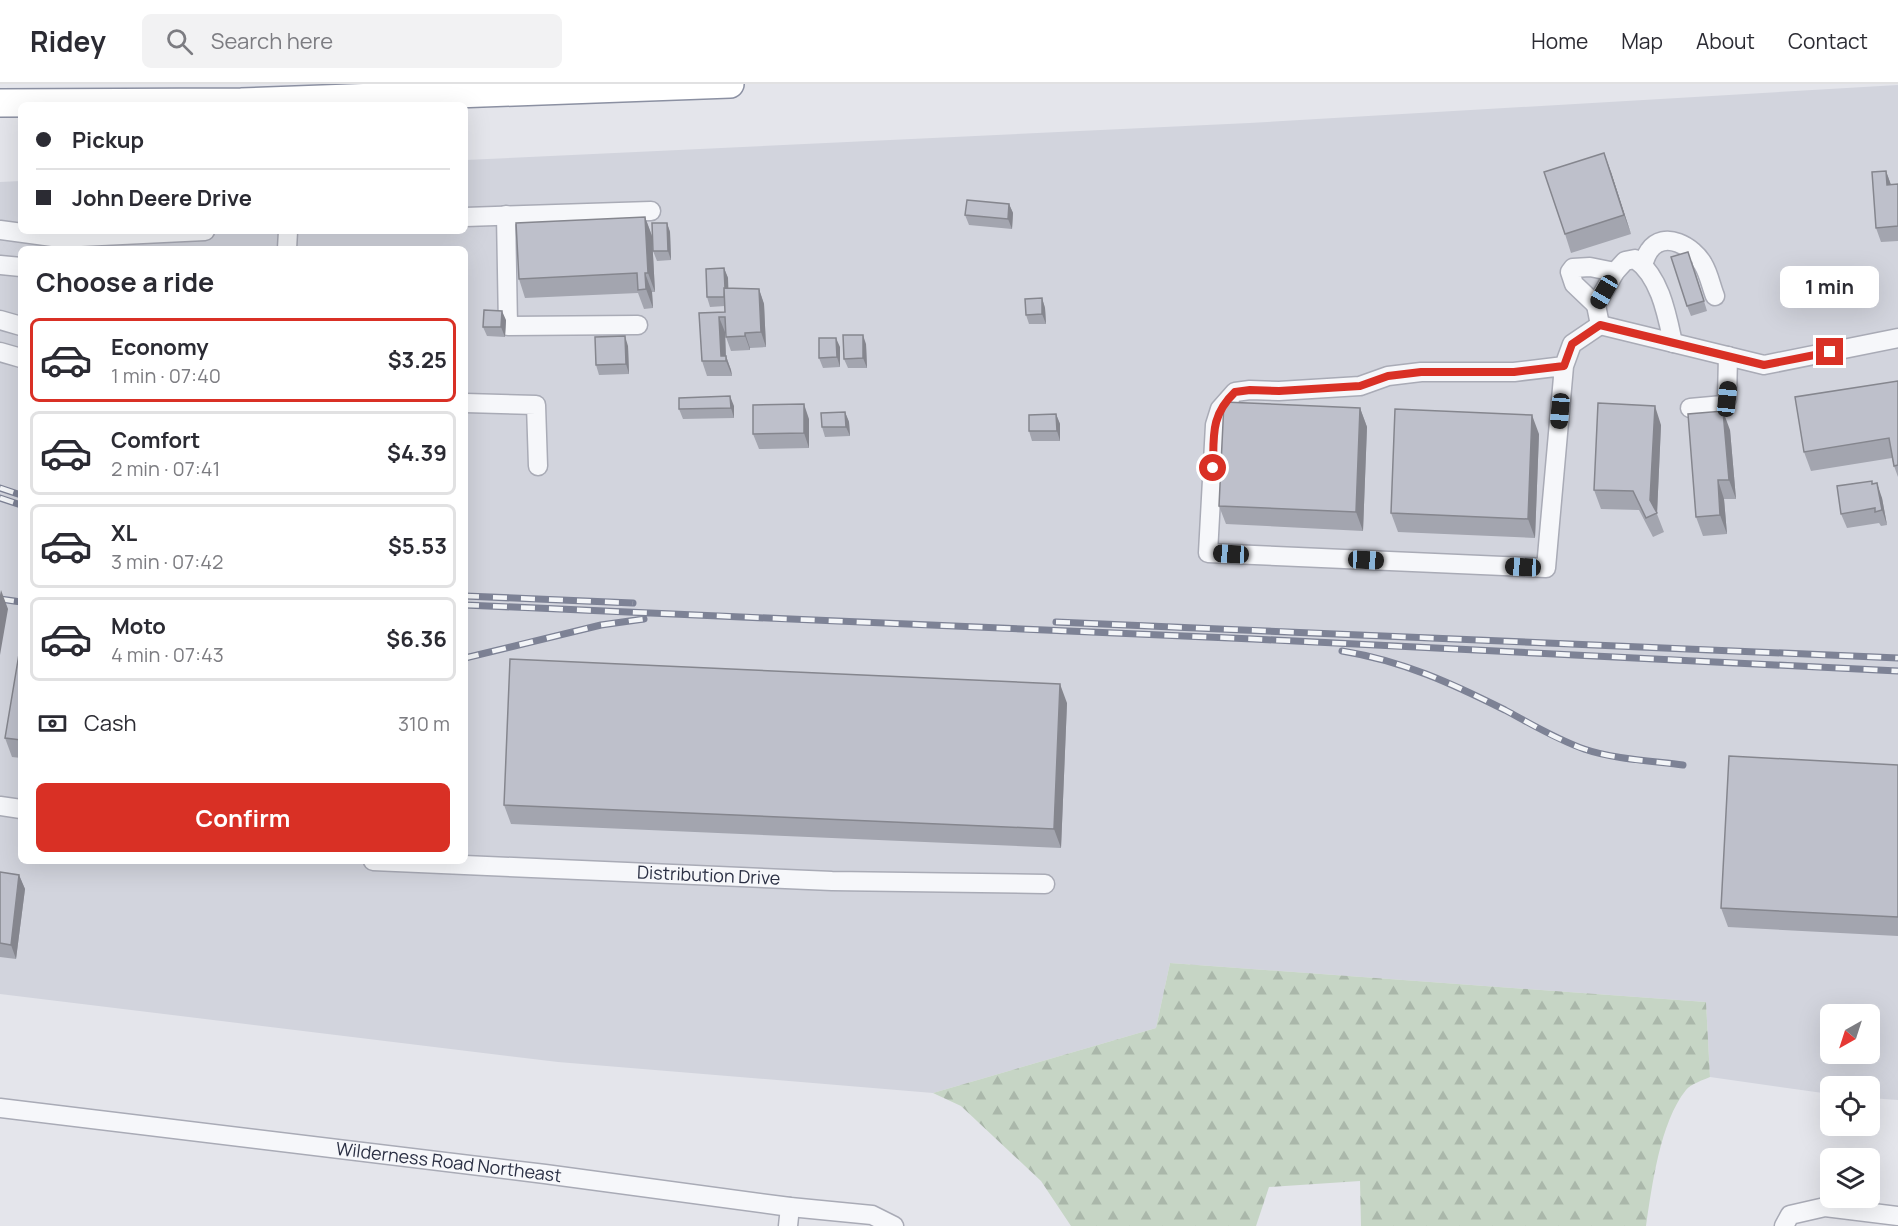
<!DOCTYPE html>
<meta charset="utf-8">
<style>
body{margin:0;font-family:Manrope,sans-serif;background:#f2f2f3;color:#2b2b33;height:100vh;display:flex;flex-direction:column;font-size:22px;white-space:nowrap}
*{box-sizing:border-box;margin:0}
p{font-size:20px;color:#7c7c81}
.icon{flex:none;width:33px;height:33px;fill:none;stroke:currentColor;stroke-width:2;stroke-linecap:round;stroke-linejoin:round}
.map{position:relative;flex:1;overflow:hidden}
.details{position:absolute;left:18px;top:162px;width:450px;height:618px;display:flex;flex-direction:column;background:#fff;border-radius:9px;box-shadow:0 6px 24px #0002}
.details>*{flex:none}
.guide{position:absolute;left:18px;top:18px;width:450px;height:132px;border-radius:9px;box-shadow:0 6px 24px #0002;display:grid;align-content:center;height:132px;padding:0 18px;background:#fff}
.needle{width:39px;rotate:219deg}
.fabs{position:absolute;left:1820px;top:920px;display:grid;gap:12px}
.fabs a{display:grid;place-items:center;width:60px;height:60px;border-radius:9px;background:#fff;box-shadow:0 6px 24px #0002;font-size:30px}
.end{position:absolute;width:27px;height:27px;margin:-14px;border:8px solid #d93025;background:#fff;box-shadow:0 0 0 3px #fff}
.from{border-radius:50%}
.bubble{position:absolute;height:42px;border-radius:9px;background:#fff;box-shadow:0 6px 24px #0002;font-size:20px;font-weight:700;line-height:42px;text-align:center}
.car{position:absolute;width:18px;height:36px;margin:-18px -9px;border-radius:8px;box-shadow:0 0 4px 2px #0007;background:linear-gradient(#222 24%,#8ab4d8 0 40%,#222 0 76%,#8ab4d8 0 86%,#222 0)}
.guide b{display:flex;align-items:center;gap:21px;height:57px;font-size:22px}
.guide b+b{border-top:2px solid #e1e1e2}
.guide i{width:15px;height:15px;background:#2b2b33}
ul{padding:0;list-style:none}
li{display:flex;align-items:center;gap:18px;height:84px;margin:0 12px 9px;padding:0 6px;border:3px solid #e1e1e2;border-radius:9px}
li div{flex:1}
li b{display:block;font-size:22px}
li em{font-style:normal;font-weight:700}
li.current{border-color:#d93025}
li>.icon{width:54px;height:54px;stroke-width:1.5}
h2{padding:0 18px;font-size:27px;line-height:72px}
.pay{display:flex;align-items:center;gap:15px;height:66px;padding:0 18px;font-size:22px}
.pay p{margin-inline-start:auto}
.primary-button{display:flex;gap:12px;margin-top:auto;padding:12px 18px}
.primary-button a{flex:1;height:69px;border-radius:9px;background:#d93025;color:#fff;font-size:24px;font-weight:700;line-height:69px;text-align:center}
header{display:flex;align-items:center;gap:36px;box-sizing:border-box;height:84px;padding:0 30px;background:#fff;border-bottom:2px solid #e1e1e2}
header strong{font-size:28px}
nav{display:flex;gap:33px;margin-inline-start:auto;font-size:21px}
.search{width:420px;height:54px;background:#f2f2f3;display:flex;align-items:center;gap:15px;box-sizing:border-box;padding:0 21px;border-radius:9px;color:#7c7c81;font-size:22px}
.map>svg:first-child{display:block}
.built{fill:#d2d4dd;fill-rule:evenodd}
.forest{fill:url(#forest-firs)}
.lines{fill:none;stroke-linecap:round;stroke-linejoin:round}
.minor-casing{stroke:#a9abb6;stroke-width:21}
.highway-casing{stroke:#8b90a2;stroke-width:30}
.minor{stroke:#f6f7fa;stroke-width:18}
.highway{stroke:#fff;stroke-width:27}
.rail-casing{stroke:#7d8295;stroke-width:7}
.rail{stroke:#f3f5f8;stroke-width:4.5;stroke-dasharray:14;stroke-linecap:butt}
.wall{fill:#a3a5af}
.shaded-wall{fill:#85868e}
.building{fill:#bec0cb;stroke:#85868e;stroke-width:1.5}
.route{stroke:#d93025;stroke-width:8}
.labels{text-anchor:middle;stroke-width:4.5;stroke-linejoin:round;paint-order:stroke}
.street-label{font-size:18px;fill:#2b3044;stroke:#f3f5f8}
</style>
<header>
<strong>Ridey</strong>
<div class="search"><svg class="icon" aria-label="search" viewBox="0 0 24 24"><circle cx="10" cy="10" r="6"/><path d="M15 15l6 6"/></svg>Search here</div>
<nav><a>Home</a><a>Map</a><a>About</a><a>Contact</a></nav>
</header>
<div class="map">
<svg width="1898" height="1142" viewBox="0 0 1898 1142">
<defs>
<pattern id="forest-firs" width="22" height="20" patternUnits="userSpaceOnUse" patternTransform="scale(1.5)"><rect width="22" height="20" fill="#c6d5c5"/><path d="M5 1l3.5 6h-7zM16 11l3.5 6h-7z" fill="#aab7aa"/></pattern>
</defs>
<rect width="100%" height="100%" fill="#e4e5eb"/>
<path class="built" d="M 1898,1 L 1898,1016 L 1869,1014 L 1869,1002 L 1830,1002 L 1830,1010 L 1710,993 L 1706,918 L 1170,879 L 1156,944 L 933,1009 L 558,978 L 0,910 L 0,98 L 21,97 L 21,147 L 465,147 L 465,76 L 1249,39 ZM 21,165 L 465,165 L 465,777 L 21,777 ZM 1830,930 L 1869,930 L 1869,969 L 1830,969 Z"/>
<path class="forest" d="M 1170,879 L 1706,918 L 1710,993 C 1703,996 1691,1000 1686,1006 C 1660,1038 1652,1102 1646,1142 L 1361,1142 L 1360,1097 L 1269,1103 L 1256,1142 L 1071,1142 L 1041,1097 L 961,1022 L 933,1009 L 1156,944 Z"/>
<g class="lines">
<defs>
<g id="minor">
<path d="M 506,131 L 508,242 L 638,241"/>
<path d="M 465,133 L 651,127"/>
<path d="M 0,146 L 60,154 L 205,147"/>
<path d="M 287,165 L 288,147"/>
<path d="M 1643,180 C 1645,176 1646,171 1649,167 C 1664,145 1694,163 1703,180 C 1709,190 1711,202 1715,212"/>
<path d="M 0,181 L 21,183"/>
<path d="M 1596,221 L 1574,200 L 1570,188 L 1573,184 L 1590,183 L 1615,188"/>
<path d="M 0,236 L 21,242"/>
<path d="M 1600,241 L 1764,281 L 1898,254"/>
<path d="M 1600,241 L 1596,221 L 1615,188 L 1625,177 L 1635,175 C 1660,192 1667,231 1673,259"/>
<path d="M 0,268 L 21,274"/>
<path d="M 1564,282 L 1546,484 L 1208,469 L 1215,341 L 1220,325 L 1235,308 L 1250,306 L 1279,307 L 1360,302 L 1388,292 L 1421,288 L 1514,288 L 1564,282 L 1572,260 L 1600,241"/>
<path d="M 465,319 L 536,321 L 538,382"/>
<path d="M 1690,324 L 1723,321 L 1727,315 L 1728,272"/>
<path d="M 0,722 L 21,725"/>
<path id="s1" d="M 373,777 L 832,797 L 1045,800"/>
<path id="s2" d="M 0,1024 L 545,1090 L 790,1123 L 872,1131 L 894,1142"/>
<path d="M 788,1142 L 790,1123"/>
<path d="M 1784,1142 L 1790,1131 L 1825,1123 L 1898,1132"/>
</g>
<path id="highway" d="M 0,19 L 241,18 L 730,0"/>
</defs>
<use href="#minor" class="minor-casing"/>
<use href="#highway" class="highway-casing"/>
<use href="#minor" class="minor"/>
<use href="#highway" class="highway"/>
<defs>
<path id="rail" d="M 0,404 L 21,411
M 0,414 L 21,421
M 465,512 L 633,519
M 0,515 L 21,518
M 465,521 L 1253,555 L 1898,587
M 1056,538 L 1898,574
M 1342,567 C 1403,577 1451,599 1505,626 C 1531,640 1556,655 1584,665 C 1613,675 1652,677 1683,681
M 465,574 L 601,541 L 644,535"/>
</defs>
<use href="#rail" class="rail-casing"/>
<use href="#rail" class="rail"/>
</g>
<path class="wall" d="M 1886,87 L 1891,101 L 1898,100 L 1898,157 L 1881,158 L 1876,144 Z
M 1611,88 L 1631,150 L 1571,169 L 1565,150 Z
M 1009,120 L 1013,129 L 1012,145 L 969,141 L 965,131 Z
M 645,133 L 652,152 L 655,208 L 652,208 L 653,224 L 644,225 L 638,209 L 525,214 L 519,195 Z
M 667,139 L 670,148 L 671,176 L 657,177 L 653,167 Z
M 1692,177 L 1707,227 L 1691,232 L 1687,222 Z
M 724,184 L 728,194 L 728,204 L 759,205 L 764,220 L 766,263 L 750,264 L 750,266 L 731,267 L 726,253 L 726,248 L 725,248 L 726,272 L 731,286 L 732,292 L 707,292 L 702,277 L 699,229 L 725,228 L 725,222 L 710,223 L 707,213 Z
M 1042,214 L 1045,224 L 1046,240 L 1029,240 L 1026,231 Z
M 506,236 L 505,253 L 487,252 L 483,243 Z
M 866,260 L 867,284 L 848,284 L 844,275 Z
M 628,262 L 629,290 L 599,291 L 596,281 Z
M 840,263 L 840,283 L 823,284 L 819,274 Z
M 1898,297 L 1898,393 L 1894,382 L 1892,374 L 1811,387 L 1804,368 Z
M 734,322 L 734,334 L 683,335 L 679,325 Z
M 1360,324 L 1367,343 L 1363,447 L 1226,440 L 1219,422 Z
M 845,328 L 849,338 L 850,352 L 825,353 L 822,343 Z
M 1056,330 L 1060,340 L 1060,357 L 1032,357 L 1029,347 Z
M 809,335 L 809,364 L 759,365 L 753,350 Z
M 1661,341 L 1657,430 L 1664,448 L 1653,453 L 1639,426 L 1601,425 L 1594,406 Z
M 1730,346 L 1736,415 L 1724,415 L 1727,450 L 1703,452 L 1696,433 Z
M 1539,350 L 1535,454 L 1398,448 L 1391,429 Z
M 1873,400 L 1882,414 L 1887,441 L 1881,442 L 1879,439 L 1847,444 L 1841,430 Z
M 21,558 L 21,674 L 12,673 L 5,654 Z
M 1067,619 L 1061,764 L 511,740 L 504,721 Z
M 1898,681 L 1898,852 L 1728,843 L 1721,824 Z
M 0,788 L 19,791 L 25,805 L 16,875 L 0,873 Z"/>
<path class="shaded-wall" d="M 1604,69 L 1611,88 L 1631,150 L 1624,131 Z
M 1886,87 L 1891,101 L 1887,101 Z
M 1009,120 L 1013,129 L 1012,145 L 1008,135 Z
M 645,133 L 652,152 L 655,208 L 648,189 Z
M 667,139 L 670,148 L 671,176 L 668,167 Z
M 724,184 L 728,194 L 729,222 L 725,213 Z
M 645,189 L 652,208 L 653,224 L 646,205 Z
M 759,205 L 764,220 L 766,263 L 761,248 Z
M 1042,214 L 1045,224 L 1046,240 L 1042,230 Z
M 502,227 L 506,236 L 505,253 L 501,243 Z
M 719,233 L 725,248 L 726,277 L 721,272 Z
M 745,249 L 750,264 L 750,266 L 745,252 Z
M 863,251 L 866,260 L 867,284 L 863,274 Z
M 625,252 L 628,262 L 629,290 L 626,280 Z
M 836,254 L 840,263 L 840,283 L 837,273 Z
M 726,272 L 731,286 L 732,292 L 726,277 Z
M 730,312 L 734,322 L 734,334 L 731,324 Z
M 804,320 L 809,335 L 809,364 L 804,349 Z
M 1655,322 L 1661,341 L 1657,430 L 1650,416 Z
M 1360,324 L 1367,343 L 1363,447 L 1356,428 Z
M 1723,327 L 1730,346 L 1736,415 L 1729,396 Z
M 845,328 L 849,338 L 850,352 L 846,343 Z
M 1056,330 L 1060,340 L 1060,357 L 1057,347 Z
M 1532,331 L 1539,350 L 1535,454 L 1528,435 Z
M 1718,396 L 1724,415 L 1727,450 L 1720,431 Z
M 1877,399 L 1882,414 L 1887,441 L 1882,426 Z
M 1,506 L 8,525 L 0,571 L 0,511 Z
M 1060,600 L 1067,619 L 1061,764 L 1054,745 Z
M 19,791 L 25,805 L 16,875 L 11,861 Z"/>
<path class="building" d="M 1604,69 L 1624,131 L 1565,150 L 1544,88 Z
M 1886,87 L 1887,101 L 1898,100 L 1898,142 L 1876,144 L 1872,88 Z
M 967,116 L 1009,120 L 1008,135 L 965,131 Z
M 645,133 L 648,189 L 645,189 L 646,205 L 638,206 L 637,189 L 519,195 L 516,139 Z
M 652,139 L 667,139 L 668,167 L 653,167 Z
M 1688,168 L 1704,217 L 1687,222 L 1671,173 Z
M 724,184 L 725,204 L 724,204 L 724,213 L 707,213 L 706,185 Z
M 724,204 L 759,205 L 761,248 L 745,249 L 745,252 L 726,253 L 725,233 L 719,233 L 721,272 L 726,272 L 726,277 L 702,277 L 699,229 L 725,228 Z
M 1042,214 L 1042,230 L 1026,231 L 1025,215 Z
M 484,226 L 502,227 L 501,243 L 483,243 Z
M 843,251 L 863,251 L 863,274 L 844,275 Z
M 625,252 L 626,280 L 596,281 L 595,253 Z
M 819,254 L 836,254 L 837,273 L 819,274 Z
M 1898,297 L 1898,381 L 1894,382 L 1889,354 L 1804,368 L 1795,313 Z
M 730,312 L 731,324 L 679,325 L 679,314 Z
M 1224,318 L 1360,324 L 1356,428 L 1219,422 Z
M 1598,319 L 1655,322 L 1650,416 L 1657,429 L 1646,434 L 1633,407 L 1594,406 Z
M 804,320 L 804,349 L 753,350 L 753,321 Z
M 1395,325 L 1532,331 L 1528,435 L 1391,429 Z
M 1723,327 L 1729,396 L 1718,396 L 1720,431 L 1696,433 L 1688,330 Z
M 845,328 L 846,343 L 822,343 L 821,329 Z
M 1056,330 L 1057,347 L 1029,347 L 1029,331 Z
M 1872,397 L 1872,400 L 1877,399 L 1882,426 L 1875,428 L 1875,424 L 1841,430 L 1837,402 Z
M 21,558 L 21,656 L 5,654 Z
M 510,575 L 1060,600 L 1054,745 L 504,721 Z
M 1729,672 L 1898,681 L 1898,833 L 1721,824 Z
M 0,788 L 19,791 L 11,861 L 0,859 Z"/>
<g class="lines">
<path class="route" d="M 1213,384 C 1214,352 1210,332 1235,308 L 1250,306 L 1279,307 L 1360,302 L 1388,292 L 1421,288 L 1514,288 L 1564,282 L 1572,260 L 1600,241 L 1764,281 L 1830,268"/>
</g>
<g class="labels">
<g class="street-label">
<text dy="6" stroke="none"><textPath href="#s1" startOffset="336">Distribution Drive</textPath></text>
<text dy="6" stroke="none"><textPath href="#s2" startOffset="452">Wilderness Road Northeast</textPath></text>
</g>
</g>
</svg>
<div class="fabs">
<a><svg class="needle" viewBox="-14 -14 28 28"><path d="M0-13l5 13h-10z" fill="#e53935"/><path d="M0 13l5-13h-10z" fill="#7c7c81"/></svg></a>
<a><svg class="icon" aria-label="locate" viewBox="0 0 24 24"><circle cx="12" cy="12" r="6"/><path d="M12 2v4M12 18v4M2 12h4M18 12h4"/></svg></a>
<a><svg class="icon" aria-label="layers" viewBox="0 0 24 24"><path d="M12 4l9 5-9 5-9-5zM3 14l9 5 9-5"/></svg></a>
</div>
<i class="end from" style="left:1213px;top:384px"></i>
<i class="end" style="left:1830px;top:268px"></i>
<div class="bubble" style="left:1780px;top:182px;width:99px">1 min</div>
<i class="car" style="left:1604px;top:208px;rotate:210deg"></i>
<i class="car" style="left:1727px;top:315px;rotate:6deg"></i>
<i class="car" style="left:1560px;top:327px;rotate:185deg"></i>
<i class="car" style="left:1231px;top:470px;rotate:273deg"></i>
<i class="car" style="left:1366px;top:476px;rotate:93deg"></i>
<i class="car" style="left:1523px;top:483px;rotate:273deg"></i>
<div class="guide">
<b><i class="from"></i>Pickup</b>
<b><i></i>John Deere Drive</b>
</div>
<section class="details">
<h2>Choose a ride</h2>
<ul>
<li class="current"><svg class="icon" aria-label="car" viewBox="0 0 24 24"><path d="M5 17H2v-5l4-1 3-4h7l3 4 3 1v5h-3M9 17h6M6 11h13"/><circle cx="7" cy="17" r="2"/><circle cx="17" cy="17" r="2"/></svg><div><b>Economy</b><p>1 min · 07:40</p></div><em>$3.25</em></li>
<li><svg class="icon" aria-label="car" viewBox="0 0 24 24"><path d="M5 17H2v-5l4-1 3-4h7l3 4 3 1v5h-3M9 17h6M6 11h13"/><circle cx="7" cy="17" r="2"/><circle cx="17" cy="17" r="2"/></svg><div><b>Comfort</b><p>2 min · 07:41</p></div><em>$4.39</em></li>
<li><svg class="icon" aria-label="car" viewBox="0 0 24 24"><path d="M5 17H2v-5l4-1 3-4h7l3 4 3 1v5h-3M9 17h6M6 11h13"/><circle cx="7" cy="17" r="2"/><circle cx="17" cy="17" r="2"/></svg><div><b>XL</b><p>3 min · 07:42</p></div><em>$5.53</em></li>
<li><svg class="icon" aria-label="car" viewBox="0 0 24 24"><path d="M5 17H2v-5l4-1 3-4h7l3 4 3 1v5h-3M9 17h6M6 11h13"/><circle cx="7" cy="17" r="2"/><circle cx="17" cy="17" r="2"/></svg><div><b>Moto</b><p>4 min · 07:43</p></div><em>$6.36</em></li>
</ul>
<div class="pay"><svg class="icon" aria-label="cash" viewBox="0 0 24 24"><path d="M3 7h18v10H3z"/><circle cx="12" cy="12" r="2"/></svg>Cash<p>310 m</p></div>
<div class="primary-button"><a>Confirm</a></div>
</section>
</div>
